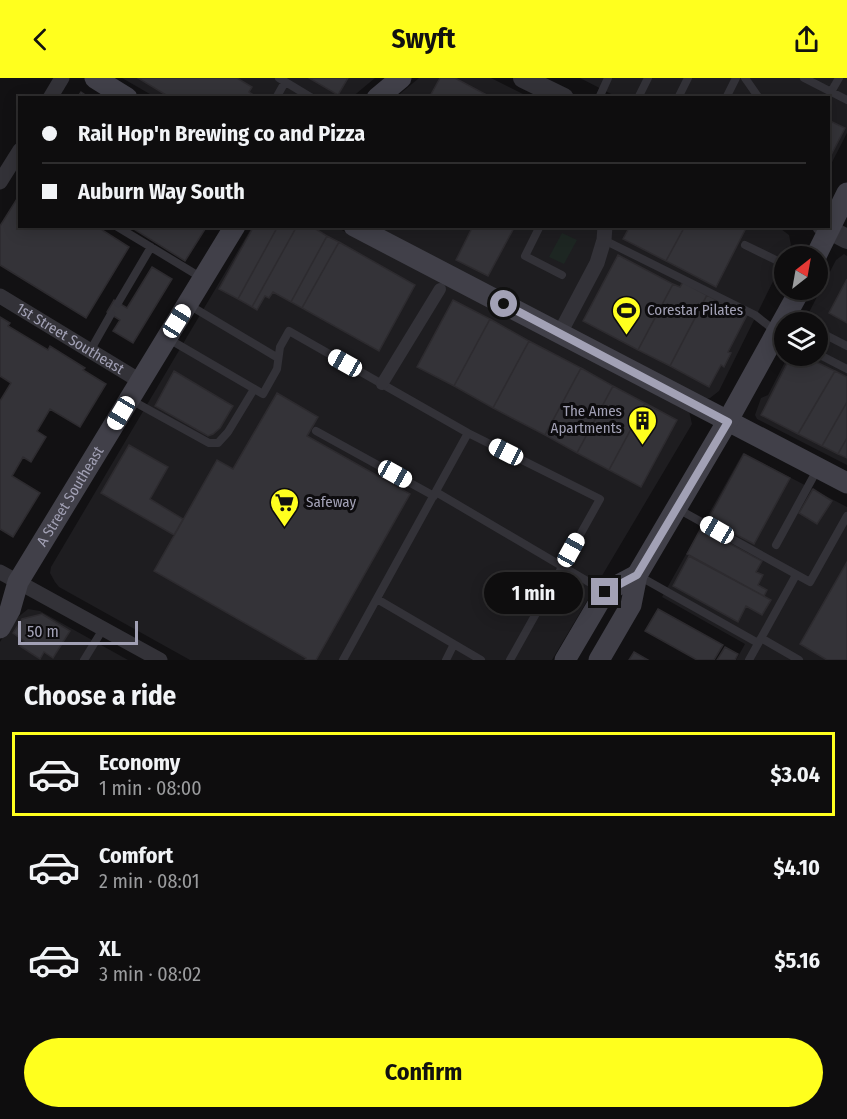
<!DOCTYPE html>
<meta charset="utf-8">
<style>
body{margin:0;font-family:"Fira Sans Condensed",sans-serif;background:#171617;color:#f1f3f6;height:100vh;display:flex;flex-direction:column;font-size:22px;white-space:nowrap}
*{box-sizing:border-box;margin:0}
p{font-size:20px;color:#9b9c9e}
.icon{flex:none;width:33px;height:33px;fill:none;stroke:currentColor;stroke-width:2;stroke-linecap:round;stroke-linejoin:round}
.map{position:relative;height:582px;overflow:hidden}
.sheet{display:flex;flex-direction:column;background:#0e0d0e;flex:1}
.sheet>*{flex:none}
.top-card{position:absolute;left:18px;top:18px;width:812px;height:132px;border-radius:0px;box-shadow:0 3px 15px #0003,0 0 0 2px #2e2d2e;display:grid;align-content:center;height:132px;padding:0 24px;background:#0e0d0e}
.needle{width:39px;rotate:31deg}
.buttons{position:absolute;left:774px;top:168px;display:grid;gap:12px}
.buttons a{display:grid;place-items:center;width:54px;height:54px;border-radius:50%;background:#0e0d0e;box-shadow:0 3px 15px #0003,0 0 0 2px #2e2d2e;font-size:30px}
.scale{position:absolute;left:18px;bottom:15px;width:120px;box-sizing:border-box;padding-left:6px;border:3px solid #a2a1b5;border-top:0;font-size:16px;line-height:21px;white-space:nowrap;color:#a2a1b5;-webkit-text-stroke:4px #0d0c0e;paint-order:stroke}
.end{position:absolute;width:27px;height:27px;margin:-14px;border:8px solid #a2a1b5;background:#111;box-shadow:0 0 0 3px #111}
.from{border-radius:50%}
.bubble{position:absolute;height:42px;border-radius:21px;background:#0e0d0e;box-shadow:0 3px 15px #0003,0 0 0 2px #2e2d2e;font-size:20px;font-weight:700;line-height:42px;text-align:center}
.car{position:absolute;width:18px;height:36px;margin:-18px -9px;border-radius:8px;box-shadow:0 0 4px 2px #0007;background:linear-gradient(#fff 24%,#345 0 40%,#fff 0 76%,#345 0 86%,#fff 0)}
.top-card b{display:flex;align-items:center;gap:21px;height:57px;font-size:22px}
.top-card b+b{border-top:2px solid #2e2d2e}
.top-card i{width:15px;height:15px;background:#f1f3f6}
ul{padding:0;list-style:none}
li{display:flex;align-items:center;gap:18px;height:84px;margin:0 12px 9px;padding:0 12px;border:3px solid transparent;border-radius:0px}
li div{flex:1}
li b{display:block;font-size:22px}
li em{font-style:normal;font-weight:700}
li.current{border-color:#ffff1e}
li>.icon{width:54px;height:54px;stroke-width:1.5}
h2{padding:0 24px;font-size:27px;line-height:72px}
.action{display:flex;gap:12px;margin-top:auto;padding:12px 24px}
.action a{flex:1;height:69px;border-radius:36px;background:#ffff1e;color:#111;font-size:24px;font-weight:700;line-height:69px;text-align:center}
header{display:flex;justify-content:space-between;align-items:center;height:78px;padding:0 24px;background:#ffff1e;color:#111;font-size:27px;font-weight:700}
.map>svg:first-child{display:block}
.built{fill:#1e1d20}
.green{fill:#1d2622}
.building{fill:#343338;stroke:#2d2b2f;stroke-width:1.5}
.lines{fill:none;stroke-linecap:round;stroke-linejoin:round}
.service{stroke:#333238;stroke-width:8}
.pedestrian{stroke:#333238;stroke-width:12}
.minor{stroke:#333238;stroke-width:15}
.tertiary{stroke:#333238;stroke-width:20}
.secondary{stroke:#414049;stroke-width:21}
.route{stroke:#a2a1b5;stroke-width:8}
.labels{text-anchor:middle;stroke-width:6;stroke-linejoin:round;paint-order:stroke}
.poi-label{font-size:15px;fill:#a2a1b5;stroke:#0d0c0e;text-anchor:start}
.street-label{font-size:15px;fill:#a2a1b5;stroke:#0d0c0e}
</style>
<header><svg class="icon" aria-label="back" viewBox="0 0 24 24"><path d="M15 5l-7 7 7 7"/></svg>Swyft<svg class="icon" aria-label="share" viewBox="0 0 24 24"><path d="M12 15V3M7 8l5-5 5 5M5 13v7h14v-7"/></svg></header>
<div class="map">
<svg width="847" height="582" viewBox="0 0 847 582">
<rect width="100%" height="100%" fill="#121113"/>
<path class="built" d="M 122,0 L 375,0 L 351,20 L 155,19 Z
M 419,0 L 491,0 L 529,19 L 395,20 Z
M 580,0 L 847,0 L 847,55 L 828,92 L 828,20 L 617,19 Z
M 777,148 L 789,157 L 791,167 L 719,313 L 710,320 L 702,322 L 370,149 Z
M 252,149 L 336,149 L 689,333 L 692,346 L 552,582 L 190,582 L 59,509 L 55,504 L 50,495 L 51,489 Z
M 844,176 L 847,178 L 847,387 L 757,341 L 755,337 L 761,320 L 768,317 L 788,278 L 818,278 L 818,244 L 804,244 L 836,182 Z
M 743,375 L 847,429 L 847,582 L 736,582 L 745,566 L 662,519 Z
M 28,531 L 40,533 L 128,582 L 0,582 L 0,564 L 12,544 Z"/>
<path class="green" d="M 562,155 L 577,162 L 564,186 L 549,179 Z"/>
<path class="building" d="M 138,0 L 237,0 L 252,9 L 249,14 L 252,16 L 250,20 L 171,20 Z
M 309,0 L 348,0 L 338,17 Z
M 440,0 L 455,0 L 485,16 L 483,20 L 429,20 Z
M 81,14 L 90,20 L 77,20 Z
M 828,42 L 845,50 L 828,83 Z
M 20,116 L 20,148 L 96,148 L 129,169 L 86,240 L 0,187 L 0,148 Z
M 129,148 L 207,148 L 185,183 Z
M 254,148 L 278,148 L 238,221 L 219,211 Z
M 278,148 L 297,148 L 252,229 L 238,221 Z
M 297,148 L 311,148 L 327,158 L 291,224 L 273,214 L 269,220 L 265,218 L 257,232 L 252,229 Z
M 473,148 L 515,148 L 488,198 L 456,182 Z
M 630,148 L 685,148 L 666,183 L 623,161 Z
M 685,148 L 747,148 L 716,209 L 666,183 Z
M 327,158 L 339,164 L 302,230 L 291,224 Z
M 339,164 L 415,207 L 379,273 L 302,230 Z
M 618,177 L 673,206 L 638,272 L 583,243 Z
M 152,189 L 172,201 L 133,265 L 113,253 L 120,242 L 107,234 L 114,222 L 127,230 Z
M 847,201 L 847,245 L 829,235 Z
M 683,204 L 707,217 L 670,288 L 638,272 L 673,206 L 680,209 Z
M 707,217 L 747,237 L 728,274 L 731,275 L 724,289 L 721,287 L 709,309 L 670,288 Z
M 453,222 L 490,241 L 454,308 L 417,289 Z
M 0,239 L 10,245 L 8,248 L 48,272 L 50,268 L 85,290 L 83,292 L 106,306 L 80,349 L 50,331 L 37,353 L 46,359 L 31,384 L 23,379 L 12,398 L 40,415 L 13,459 L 0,451 L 0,323 L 11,305 L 0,298 Z
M 490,241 L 529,263 L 493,330 L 454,308 Z
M 529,263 L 581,290 L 545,357 L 493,330 Z
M 791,278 L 804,278 L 835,293 L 798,356 L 761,337 Z
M 581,290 L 613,308 L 577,375 L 545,357 Z
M 174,293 L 233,328 L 220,350 L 213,356 L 208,358 L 155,328 Z
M 835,293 L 847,299 L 847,324 L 822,368 L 798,356 Z
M 613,308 L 645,325 L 609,392 L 577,375 Z
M 277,315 L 318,339 L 307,358 L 410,416 L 316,582 L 305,582 L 306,580 L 154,493 L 217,382 L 233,391 Z
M 847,324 L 847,360 L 838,376 L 822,368 Z
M 645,325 L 677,342 L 641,409 L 609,392 Z
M 847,360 L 847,380 L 838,376 Z
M 129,367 L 168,389 L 150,421 L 183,441 L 174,457 L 101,415 Z
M 744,376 L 790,400 L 754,466 L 708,442 Z
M 813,411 L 832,423 L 817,446 L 799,435 Z
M 701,450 L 762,483 L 756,494 L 763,497 L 758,507 L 767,512 L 764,518 L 687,476 Z
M 689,478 L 771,522 L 762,537 L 746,528 L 738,544 L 673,508 Z
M 847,484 L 847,582 L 827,582 L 800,566 Z
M 658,531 L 723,567 L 714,582 L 697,582 L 645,553 Z
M 42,536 L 70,553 L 53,580 L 44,574 L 40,581 L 20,568 L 24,563 L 13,555 L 22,541 Z
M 725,569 L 738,576 L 735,582 L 717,582 Z
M 634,574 L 648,582 L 629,582 Z"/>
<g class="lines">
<path class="service" d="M 279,0 L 312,20
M 745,0 L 759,20
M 804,0 L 847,22
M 831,14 L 839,0
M 276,20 L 285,4
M 599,20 L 608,0
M 638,20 L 648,0
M 678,20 L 688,0
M 726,20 L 736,0
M 116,148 L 202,200
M 540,148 L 525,178 L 562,197
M 604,162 L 755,237 L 774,252
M 745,167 L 784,186
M 118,225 L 151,169
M 189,227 L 278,280
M 788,238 L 801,244
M 818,253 L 847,268
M 167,260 L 263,316 L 277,291 L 280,269 L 289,253 L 468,355 L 600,421 L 510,582
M 90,273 L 111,236
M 818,276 L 847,291
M 131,322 L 209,365 L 218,365 L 228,354 L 254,311
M 316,353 L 434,418
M 436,414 L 604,513
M 678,431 L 810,504 L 847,438
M 776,467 L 817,392
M 639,498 L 758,565
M 377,521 L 481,582
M 761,560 L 799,582
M 84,582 L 103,551
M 343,582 L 468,355
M 446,582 L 454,566
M 749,582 L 796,497"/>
<path class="pedestrian" d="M 382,306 L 440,211"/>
<g class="minor">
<path d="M 50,20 L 62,0"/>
<path d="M 0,104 L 20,72"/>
<path id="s1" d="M 0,218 L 140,303"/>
<path d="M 560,255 L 597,185 L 604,162 L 605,148"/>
<path d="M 0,494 L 160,582"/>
</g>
<path class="tertiary" d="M 523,0 L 564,20
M 822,148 L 847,161"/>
<g class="secondary">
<path d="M 95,0 L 127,20"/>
<path d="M 377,20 L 401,0"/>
<path d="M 354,148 L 847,405"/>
<path d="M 816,178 L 847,115"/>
<path id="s2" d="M 0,550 L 10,532 L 18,504 L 235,148"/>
<path d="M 565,582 L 605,514 L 637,497"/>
<path d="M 599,582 L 631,527 L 637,497 L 727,344 L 800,212"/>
</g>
</g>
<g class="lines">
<path class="route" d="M 504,226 L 728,344 L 637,497 L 605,514"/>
</g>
<defs>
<symbol id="stadium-pin" viewBox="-11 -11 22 30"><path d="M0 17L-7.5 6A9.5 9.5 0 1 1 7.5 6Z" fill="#ffff1e" stroke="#0d0c0e"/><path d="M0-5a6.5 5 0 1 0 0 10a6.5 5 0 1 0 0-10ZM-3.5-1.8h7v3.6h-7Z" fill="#111"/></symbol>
<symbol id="building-pin" viewBox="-11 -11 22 30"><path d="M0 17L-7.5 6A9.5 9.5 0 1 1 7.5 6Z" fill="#ffff1e" stroke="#0d0c0e"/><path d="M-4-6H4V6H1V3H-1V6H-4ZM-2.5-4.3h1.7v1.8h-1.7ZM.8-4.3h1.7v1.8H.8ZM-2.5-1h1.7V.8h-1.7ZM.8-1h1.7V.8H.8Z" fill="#111"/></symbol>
<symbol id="supermarket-pin" viewBox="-11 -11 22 30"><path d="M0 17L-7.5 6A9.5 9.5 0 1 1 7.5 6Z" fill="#ffff1e" stroke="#0d0c0e"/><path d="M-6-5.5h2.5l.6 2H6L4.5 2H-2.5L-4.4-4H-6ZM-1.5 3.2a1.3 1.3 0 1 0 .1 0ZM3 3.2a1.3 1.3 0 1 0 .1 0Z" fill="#111"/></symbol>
</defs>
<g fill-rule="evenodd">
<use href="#stadium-pin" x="610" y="216" width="33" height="45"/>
<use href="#building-pin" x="626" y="326" width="33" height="45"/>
<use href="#supermarket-pin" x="268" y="408" width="33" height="45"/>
</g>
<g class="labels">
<g class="poi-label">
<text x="647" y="237">Corestar Pilates</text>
<text x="622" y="338" text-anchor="end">The Ames<tspan x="622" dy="17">Apartments</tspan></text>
<text x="306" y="429">Safeway</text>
</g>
<g class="street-label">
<text dy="5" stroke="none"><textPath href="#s1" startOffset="82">1st Street Southeast</textPath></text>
<text dy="5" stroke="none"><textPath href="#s2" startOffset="150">A Street Southeast</textPath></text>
</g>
</g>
</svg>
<div class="buttons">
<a><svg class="needle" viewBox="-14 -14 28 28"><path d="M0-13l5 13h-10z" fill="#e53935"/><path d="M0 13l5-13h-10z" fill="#9b9c9e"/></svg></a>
<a><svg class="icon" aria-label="layers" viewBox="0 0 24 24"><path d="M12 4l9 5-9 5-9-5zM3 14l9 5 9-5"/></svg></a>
</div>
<div class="scale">50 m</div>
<i class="end from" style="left:504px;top:226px"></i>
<i class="end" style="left:605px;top:514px"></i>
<div class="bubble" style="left:484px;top:494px;width:99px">1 min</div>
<i class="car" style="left:177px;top:243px;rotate:32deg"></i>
<i class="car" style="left:345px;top:285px;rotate:299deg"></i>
<i class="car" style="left:121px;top:335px;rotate:211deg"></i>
<i class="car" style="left:506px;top:374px;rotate:297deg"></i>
<i class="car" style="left:395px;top:396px;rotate:119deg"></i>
<i class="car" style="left:717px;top:452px;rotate:300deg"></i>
<i class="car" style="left:571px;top:472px;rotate:29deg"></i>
<div class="top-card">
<b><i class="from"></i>Rail Hop'n Brewing co and Pizza</b>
<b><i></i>Auburn Way South</b>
</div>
</div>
<section class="sheet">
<h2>Choose a ride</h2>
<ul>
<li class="current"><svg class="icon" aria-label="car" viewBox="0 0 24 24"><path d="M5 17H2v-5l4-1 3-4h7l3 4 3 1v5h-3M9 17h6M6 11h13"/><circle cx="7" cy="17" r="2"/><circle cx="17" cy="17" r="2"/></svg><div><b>Economy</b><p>1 min · 08:00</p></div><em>$3.04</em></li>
<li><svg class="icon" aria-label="car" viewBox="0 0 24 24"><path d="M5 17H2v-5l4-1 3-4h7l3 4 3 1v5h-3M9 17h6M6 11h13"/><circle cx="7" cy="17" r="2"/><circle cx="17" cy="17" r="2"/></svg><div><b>Comfort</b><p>2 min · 08:01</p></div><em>$4.10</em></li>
<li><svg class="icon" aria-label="car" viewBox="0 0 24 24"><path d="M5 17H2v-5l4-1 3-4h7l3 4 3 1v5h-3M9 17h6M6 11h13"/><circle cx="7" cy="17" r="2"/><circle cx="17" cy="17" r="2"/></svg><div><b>XL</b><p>3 min · 08:02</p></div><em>$5.16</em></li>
</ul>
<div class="action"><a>Confirm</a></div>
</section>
